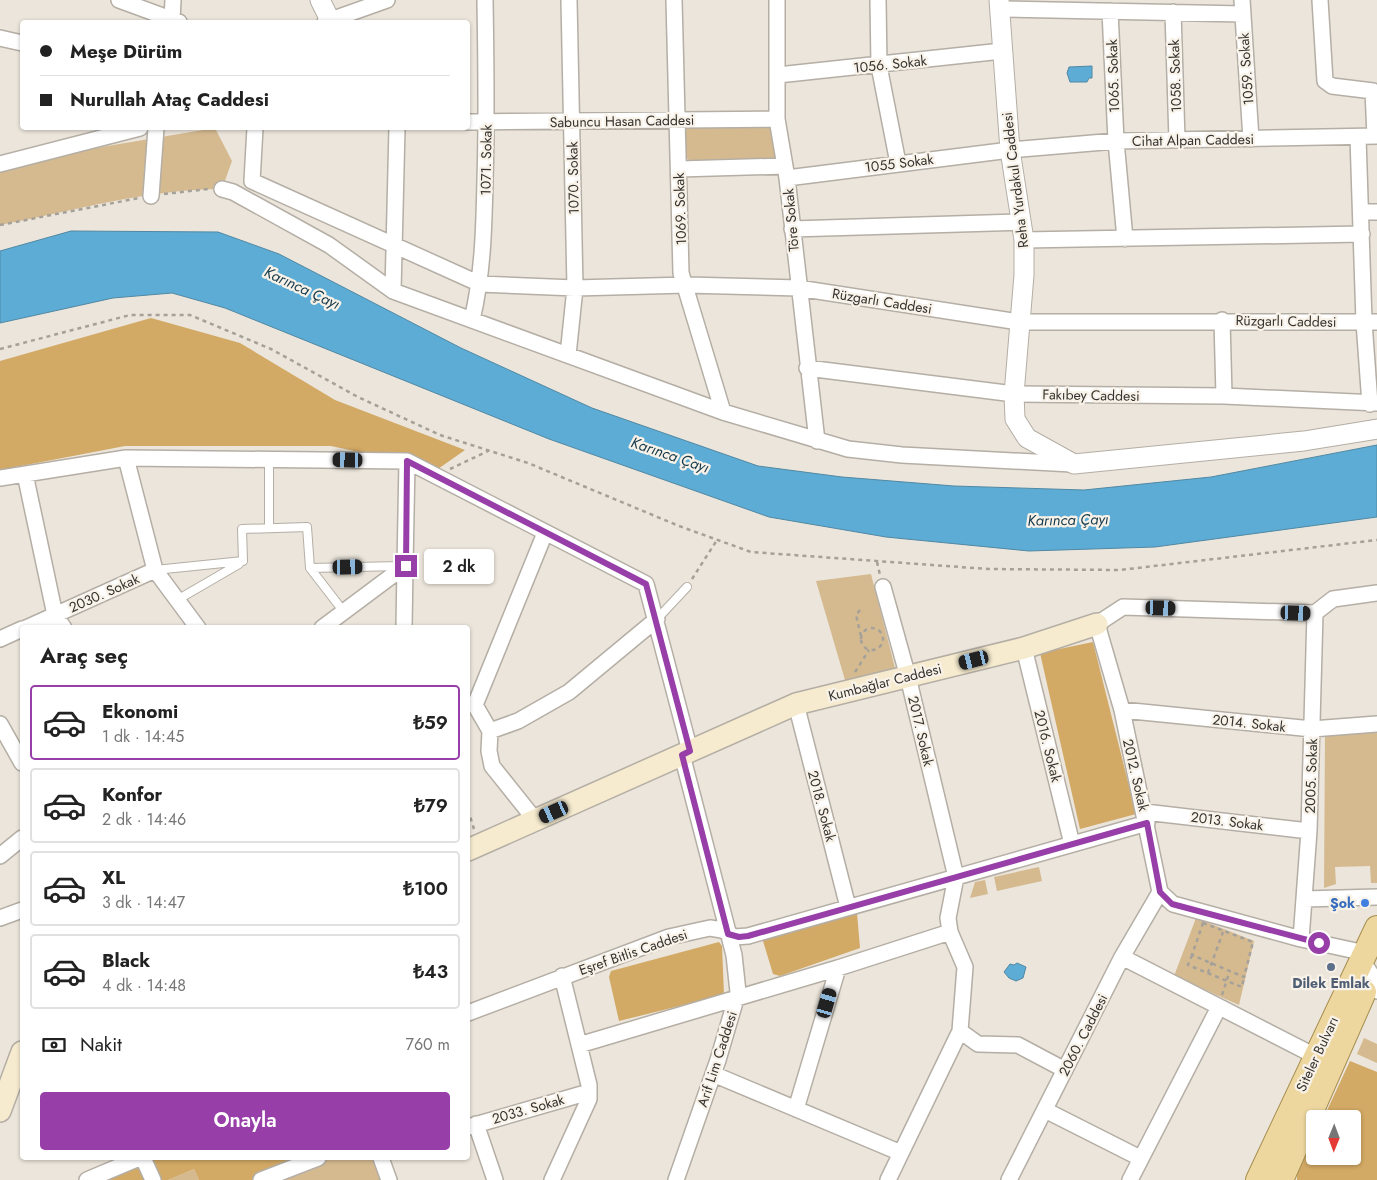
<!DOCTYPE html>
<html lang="tr">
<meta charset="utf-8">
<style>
body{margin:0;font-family:Jost,sans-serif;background:#f6f6f6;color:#222;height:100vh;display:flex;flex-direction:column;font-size:19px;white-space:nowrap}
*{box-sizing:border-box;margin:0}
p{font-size:16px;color:#767676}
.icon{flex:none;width:28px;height:28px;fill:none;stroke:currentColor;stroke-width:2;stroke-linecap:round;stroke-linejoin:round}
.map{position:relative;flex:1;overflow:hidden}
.details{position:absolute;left:20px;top:625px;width:450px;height:535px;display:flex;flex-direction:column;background:#fff;border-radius:5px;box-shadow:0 1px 4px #0004}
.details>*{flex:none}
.guide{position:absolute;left:20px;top:20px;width:450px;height:110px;border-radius:5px;box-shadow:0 1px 4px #0004;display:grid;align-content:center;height:110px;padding:0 20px;background:#fff}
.needle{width:32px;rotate:181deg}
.tools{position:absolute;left:1306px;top:1110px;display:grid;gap:10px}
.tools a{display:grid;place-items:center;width:55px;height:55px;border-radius:5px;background:#fff;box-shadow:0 1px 4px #0004;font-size:25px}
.end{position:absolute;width:22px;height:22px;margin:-11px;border:6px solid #973ea9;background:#fff;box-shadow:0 0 0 2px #fff}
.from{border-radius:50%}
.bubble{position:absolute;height:35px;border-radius:5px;background:#fff;box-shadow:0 1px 4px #0004;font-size:16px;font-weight:600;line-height:35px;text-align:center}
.car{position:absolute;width:15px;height:30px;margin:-15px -8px;border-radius:6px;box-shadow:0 0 4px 1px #0007;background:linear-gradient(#222 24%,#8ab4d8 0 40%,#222 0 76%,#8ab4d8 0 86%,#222 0)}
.guide b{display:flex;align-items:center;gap:18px;height:48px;font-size:19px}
.guide b+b{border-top:1px solid #e0e0e0}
.guide i{width:12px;height:12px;background:#222}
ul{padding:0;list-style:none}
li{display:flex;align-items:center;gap:15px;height:75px;margin:0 10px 8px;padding:0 10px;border:2px solid #e0e0e0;border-radius:5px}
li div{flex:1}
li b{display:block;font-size:19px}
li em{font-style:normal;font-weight:600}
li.selected{border-color:#973ea9}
li>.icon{width:45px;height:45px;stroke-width:1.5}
h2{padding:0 20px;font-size:22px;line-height:60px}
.pay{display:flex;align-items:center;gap:12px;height:55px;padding:0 20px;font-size:19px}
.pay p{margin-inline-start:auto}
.cta{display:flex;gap:10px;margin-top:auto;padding:10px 20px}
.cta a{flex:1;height:58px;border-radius:5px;background:#973ea9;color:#fff;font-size:20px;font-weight:600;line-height:58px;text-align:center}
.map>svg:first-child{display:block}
.green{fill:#d5ba90}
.forest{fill:#d2a965}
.water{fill:#5dacd5;stroke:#5188a3}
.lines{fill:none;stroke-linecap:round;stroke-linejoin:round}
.service-casing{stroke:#b4aea5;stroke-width:10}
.minor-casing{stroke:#b4aea5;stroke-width:18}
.tertiary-casing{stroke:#b4aea5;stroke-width:21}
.secondary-casing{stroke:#b4aea5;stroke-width:24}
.primary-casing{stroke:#a58d4e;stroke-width:26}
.path{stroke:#a5a199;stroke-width:2.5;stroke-dasharray:4 4;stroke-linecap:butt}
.service{stroke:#fff;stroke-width:8}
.minor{stroke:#fff;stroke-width:15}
.tertiary{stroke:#fff;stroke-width:19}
.secondary{stroke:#f6ebcf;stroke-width:21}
.primary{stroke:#eed79f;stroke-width:24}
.route{stroke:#973ea9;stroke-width:6}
.shop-dot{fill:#3f7fe0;stroke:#f8f2e8;stroke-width:2}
.service-dot{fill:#5c6f8a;stroke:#f8f2e8;stroke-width:2}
.labels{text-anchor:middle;stroke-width:4.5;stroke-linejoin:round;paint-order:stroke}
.street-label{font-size:14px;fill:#35332f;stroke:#f8f2e8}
.shop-label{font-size:14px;font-weight:bold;fill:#366cbe;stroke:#f8f2e8;text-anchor:end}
.service-label{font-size:14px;font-weight:bold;fill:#4e5e75;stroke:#f8f2e8}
.water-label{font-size:15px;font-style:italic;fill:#15394b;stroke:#f8f2e8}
</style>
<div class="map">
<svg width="1377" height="1180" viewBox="0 0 1377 1180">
<rect width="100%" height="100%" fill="#ebe5db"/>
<path class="green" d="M 690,126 L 767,126 L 775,133 L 776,156 L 771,162 L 690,161 L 685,157 L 682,131 Z
M 215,128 L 232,161 L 222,189 C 149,189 72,211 0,225 L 0,164 Z
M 871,574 L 895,668 L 845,680 L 816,581 Z
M 1377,731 L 1377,883 L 1371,883 L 1370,866 L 1335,867 L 1336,884 L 1324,888 L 1325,734 Z
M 1039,867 L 1042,881 L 997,891 L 994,877 Z
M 985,880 L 988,894 L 970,898 L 975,882 Z
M 1196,918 L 1254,941 L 1239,1005 L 1174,976 Z
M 1364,1038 L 1377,1044 L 1377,1063 L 1357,1054 Z
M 318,1158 L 381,1158 L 389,1180 L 277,1180 Z
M 194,1169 L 199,1180 L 168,1180 Z"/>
<path class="forest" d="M 151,318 L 240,343 L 335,400 L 465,450 L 438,469 L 331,446 L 125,446 L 0,470 L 0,361 Z
M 1093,642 L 1136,814 L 1080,829 L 1040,653 Z
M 857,913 L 860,948 L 780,976 L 773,974 L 763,941 L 764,937 Z
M 719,942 L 722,946 L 724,995 L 619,1021 L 609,977 L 611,971 Z
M 1350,1061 L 1377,1072 L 1377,1180 L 1297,1180 L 1297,1174 L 1315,1136 L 1315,1156 L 1352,1156 L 1352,1119 L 1323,1119 Z
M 139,1158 L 318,1158 L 261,1180 L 199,1180 L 194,1169 L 168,1180 L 87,1180 Z"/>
<path class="water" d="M 1092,66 L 1092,78 L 1089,78 L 1087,82 L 1070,82 L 1067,73 L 1069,67 Z
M 71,231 L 218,232 L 279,254 L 461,348 L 592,408 L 758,466 L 842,477 L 954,486 L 1084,490 L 1211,477 L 1377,445 L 1377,517 L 1155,547 L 1029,551 L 886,537 L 769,517 L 549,439 L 225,308 L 172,293 L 113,298 L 0,323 L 0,251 Z
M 1017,963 L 1026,967 L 1023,978 L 1016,981 L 1009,978 L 1004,972 L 1010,964 L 1014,965 Z"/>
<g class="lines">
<defs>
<path id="service" d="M 269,459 L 269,528
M 243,561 L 242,529 L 307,527 L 310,568 L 344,612
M 310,568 L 401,566
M 155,570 L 243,561
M 177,600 L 239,564
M 657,619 L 687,587"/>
<path id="minor" d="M 119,0 L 179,22
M 674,0 L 681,273 L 723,412
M 777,0 L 777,119 L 787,178 L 817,441
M 878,0 L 879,66 L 898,163
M 1242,0 L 1251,139
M 1320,0 L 1325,81 L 1332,86 L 1373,91
M 1000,9 L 1243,14
M 1110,11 L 1116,141 L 1125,239
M 1173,12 L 1177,140
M 172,20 L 173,0
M 325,22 L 387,0
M 0,38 L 22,43
M 778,75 L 1002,51
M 1373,91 L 1375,136
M 468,122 L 777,119
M 255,128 L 252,181 L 480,284 L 575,288 L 687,285 L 798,288 L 1019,322 L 1377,322
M 1358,137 L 1364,322 L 1370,404
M 0,164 L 140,128
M 679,169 L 785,166
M 787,178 L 1010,150 L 1116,141 L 1377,136
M 222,189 L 233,192 L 329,245 L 393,291 L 723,412 L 848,449 L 902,455 L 1072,464
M 151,196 L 156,128
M 1361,212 L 1377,212
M 792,229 L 1022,222
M 1024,240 L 1362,234
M 393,291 L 397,128
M 472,320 C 483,273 484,227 485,180 C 487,120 486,60 485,0
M 1222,320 L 1224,396
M 568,355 L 575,288 L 569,0
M 807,368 L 1014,394 L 1224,396 L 1377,403
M 126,458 L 155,570 L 198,628
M 25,474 L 55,615 L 64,628
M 0,478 L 126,458 L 407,461 L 646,584 L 690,751
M 883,587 L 908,677 L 956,877 L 948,918 L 950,932 L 965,967 L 960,1031 L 888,1180
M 1377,593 L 1333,599 L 1315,613 L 1123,607 L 1097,624 L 1122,710 L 1160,892 L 1173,904 L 1301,939 L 1356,951 L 1371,974 L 1377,991
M 26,628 L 155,570
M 322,628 L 405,566 L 407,461
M 404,628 L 405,566
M 0,639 L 22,629
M 1024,648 L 1072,844
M 468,704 L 475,705 L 490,731 L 518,721 L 569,692 L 657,619
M 796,704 L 848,907
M 475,705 L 545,533
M 1122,710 L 1312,729 L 1377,724
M 0,724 L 22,763
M 490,731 L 489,751 L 492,766 L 536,821
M 1145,812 L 1309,831
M 0,856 L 22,838
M 1304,899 L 1377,897
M 0,918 L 22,910
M 1301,939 L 1309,831 L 1315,613
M 1122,957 L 1323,1060
M 468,1013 L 669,937 L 710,928 L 722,930 L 735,937 L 748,936 L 1147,823
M 960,1031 L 978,1044 L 1018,1045 L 1065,1070
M 579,1045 L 838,968
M 713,1074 L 901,1153
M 796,1109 L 838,968 L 950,932
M 1045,1110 L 1140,1158
M 476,1124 L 495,1180
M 468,1127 L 589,1092
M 143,1158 L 153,1180
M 381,1158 L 389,1180
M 87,1180 L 139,1158
M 261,1180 L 318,1158
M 552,1180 L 589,1099 L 589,1085 L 562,976
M 676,1180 L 718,1060 L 738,992 L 734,955 L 682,755
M 1009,1180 L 1122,957 L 1160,892
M 1130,1180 L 1219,1007"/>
<path id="tertiary" d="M 320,0 L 331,22
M 999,0 L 1010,150 L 1024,240 L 1024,275 L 1014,394 L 1015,419 L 1027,438 L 1074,464 L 1304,441 L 1377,429"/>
<path id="secondary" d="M 468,850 L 796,704 L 1024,648 L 1097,624
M 0,1111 L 22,1052"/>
<path id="primary" d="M 1258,1180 L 1377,928
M 1281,1180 L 1364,992"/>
</defs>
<use href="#service" class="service-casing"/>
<use href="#minor" class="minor-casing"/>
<use href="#tertiary" class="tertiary-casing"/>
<use href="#secondary" class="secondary-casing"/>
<use href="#primary" class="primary-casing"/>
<path class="path" d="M 164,194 L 208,189
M 0,225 L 139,198
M 0,349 L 130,315 L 190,315 L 271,349 L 358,397 L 440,435 L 528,463 L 679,526 L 751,552 L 988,569 L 1120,570 L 1377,540
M 450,469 L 488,451
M 877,562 L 880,575
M 692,579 L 717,540
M861 639a11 11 0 1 1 22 0a11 11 0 1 1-22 0Z
M 861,636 L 856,615 L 861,609
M 855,672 L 869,650
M 468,810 L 474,829
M 1203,923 L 1253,942 L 1244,977 L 1192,955 Z
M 1192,955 L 1188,965 L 1242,987 L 1244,977
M 1208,973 L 1223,932
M 1222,995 L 1230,970"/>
<use href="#service" class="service"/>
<use href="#minor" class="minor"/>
<use href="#tertiary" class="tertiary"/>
<use href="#secondary" class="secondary"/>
<use href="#primary" class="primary"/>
</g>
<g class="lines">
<path class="route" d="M 406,566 L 407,461 L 646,584 L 690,751 L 682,755 L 728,934 L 739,937 L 748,936 L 1147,823 L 1160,892 L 1172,904 L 1319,943"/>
</g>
<circle class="shop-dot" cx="1365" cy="903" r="5"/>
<circle class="service-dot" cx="1331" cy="967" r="5"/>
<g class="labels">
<g class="street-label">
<text transform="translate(890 64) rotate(-6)" y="5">1056. Sokak</text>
<text transform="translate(1246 69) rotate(-94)" y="5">1059. Sokak</text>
<text transform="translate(1113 76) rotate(-92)" y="5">1065. Sokak</text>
<text transform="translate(1175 76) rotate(-92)" y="5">1058. Sokak</text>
<text transform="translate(622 121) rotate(-1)" y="5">Sabuncu Hasan Caddesi</text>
<text transform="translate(1193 140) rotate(-1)" y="5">Cihat Alpan Caddesi</text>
<text transform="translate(486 160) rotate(-89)" y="5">1071. Sokak</text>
<text transform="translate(899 163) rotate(-7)" y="5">1055 Sokak</text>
<text transform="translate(573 178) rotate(-91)" y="5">1070. Sokak</text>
<text transform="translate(1015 180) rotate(-97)" y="5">Reha Yurdakul Caddesi</text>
<text transform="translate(680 209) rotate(-92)" y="5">1069. Sokak</text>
<text transform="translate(791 220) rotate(-95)" y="5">Töre Sokak</text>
<text transform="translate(882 301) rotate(9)" y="5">Rüzgarlı Caddesi</text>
<text transform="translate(1286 321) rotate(1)" y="5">Rüzgarlı Caddesi</text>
<text transform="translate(1091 395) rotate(1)" y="5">Fakıbey Caddesi</text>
<text transform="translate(104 593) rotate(-24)" y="5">2030. Sokak</text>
<text transform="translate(885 682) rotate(-14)" y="5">Kumbağlar Caddesi</text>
<text transform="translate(1249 723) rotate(6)" y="5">2014. Sokak</text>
<text transform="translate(921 731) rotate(77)" y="5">2017. Sokak</text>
<text transform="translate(1048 746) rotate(76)" y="5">2016. Sokak</text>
<text transform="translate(1136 775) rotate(77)" y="5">2012. Sokak</text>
<text transform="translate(1311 776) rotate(-88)" y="5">2005. Sokak</text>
<text transform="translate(822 806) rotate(75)" y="5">2018. Sokak</text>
<text transform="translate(1227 821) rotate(7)" y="5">2013. Sokak</text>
<text transform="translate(633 952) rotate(-19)" y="5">Eşref Bitlis Caddesi</text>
<text transform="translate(1083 1035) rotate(-63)" y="5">2060. Caddesi</text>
<text transform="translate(1317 1054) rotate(-65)" y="5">Siteler Bulvarı</text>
<text transform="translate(717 1059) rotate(-72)" y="5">Arif Lim Caddesi</text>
<text transform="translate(528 1109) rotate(-16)" y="5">2033. Sokak</text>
</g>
<g class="shop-label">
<text x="1355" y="908">Şok</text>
</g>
<g class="service-label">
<text x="1331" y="988">Dilek Emlak</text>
</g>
<g class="water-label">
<text transform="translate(302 288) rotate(25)" y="5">Karınca Çayı</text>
<text transform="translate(670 455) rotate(19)" y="5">Karınca Çayı</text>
<text transform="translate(1068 520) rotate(-1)" y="5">Karınca Çayı</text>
</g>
</g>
</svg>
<div class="tools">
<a><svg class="needle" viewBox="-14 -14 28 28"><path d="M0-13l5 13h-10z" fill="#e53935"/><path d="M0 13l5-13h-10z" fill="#767676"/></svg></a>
</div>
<i class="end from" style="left:1319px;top:943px"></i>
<i class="end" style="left:406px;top:566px"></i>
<div class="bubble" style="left:424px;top:549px;width:70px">2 dk</div>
<i class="car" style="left:348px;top:460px;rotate:271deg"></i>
<i class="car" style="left:348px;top:567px;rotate:89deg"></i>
<i class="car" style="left:1161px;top:608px;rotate:92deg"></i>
<i class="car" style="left:1296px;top:613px;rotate:92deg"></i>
<i class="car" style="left:974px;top:660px;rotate:256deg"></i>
<i class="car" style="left:554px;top:812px;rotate:246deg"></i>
<i class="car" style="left:827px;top:1003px;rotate:16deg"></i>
<div class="guide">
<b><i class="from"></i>Meşe Dürüm</b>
<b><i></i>Nurullah Ataç Caddesi</b>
</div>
<section class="details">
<h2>Araç seç</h2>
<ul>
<li class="selected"><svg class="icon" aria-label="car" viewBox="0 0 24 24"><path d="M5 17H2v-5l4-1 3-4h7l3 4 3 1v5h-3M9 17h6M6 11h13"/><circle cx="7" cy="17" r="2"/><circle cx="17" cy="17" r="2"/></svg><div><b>Ekonomi</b><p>1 dk · 14:45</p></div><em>₺59</em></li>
<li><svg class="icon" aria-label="car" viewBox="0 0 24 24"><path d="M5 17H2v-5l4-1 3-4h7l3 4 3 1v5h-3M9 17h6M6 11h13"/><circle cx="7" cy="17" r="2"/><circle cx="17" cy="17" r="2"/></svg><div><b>Konfor</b><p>2 dk · 14:46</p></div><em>₺79</em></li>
<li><svg class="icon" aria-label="car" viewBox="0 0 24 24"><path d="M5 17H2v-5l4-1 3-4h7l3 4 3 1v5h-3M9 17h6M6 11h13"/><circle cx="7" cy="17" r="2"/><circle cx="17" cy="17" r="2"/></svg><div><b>XL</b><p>3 dk · 14:47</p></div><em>₺100</em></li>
<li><svg class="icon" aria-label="car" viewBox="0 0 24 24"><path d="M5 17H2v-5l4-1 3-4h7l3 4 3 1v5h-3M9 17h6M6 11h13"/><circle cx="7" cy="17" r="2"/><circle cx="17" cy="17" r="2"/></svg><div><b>Black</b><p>4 dk · 14:48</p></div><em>₺43</em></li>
</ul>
<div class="pay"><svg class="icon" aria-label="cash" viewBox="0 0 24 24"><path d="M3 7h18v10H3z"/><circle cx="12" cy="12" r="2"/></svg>Nakit<p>760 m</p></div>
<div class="cta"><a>Onayla</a></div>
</section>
</div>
